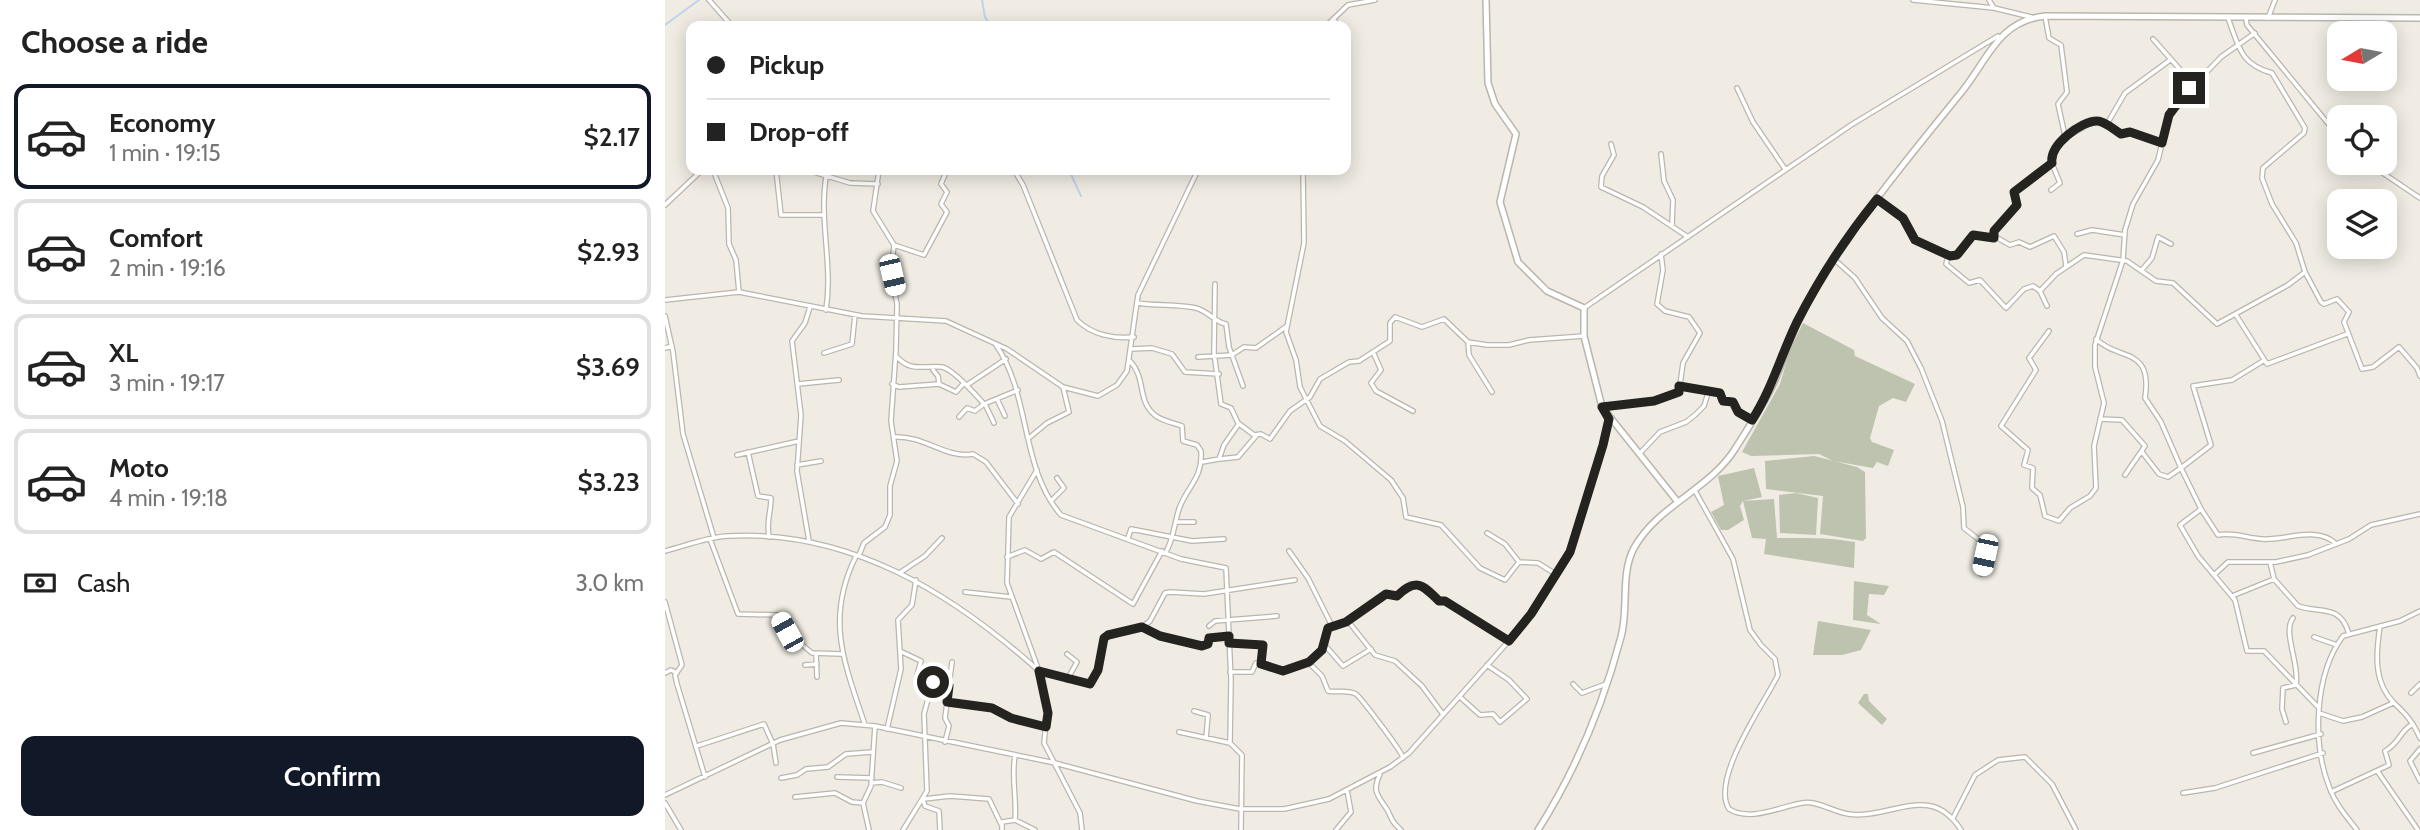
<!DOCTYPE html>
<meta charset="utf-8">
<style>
body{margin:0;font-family:Cabin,sans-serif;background:#f2f2f2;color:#222;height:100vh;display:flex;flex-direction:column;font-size:26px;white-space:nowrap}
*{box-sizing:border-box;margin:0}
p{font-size:23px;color:#767676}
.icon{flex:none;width:38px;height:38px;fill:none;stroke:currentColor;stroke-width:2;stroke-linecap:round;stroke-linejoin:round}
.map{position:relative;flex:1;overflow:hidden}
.panel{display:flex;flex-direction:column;background:#fff;width:665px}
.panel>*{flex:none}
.hud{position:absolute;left:21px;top:21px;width:665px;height:154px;border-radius:14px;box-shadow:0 4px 18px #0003;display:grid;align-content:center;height:154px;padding:0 21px;background:#fff}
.needle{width:46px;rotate:260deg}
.buttons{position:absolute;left:1662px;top:21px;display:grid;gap:14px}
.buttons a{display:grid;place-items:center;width:70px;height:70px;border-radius:14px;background:#fff;box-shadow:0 4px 18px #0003;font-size:35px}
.end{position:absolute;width:32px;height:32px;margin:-16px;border:9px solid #24231f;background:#fff;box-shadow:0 0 0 4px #fff}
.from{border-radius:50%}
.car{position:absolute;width:21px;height:42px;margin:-21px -10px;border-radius:9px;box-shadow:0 0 5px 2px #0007;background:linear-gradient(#fff 24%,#345 0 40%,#fff 0 76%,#345 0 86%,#fff 0)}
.hud b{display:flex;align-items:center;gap:24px;height:66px;font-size:26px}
.hud b+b{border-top:2px solid #e0e0e0}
.hud i{width:18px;height:18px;background:#222}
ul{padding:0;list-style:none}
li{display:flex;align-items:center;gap:21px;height:105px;margin:0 14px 10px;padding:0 7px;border:4px solid #e0e0e0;border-radius:14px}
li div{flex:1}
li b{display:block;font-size:26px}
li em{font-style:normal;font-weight:600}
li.active{border-color:#111827}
li>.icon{width:63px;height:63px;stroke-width:1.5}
h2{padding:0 21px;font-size:32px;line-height:84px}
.pay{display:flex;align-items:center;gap:18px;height:77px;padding:0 21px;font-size:26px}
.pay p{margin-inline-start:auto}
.primary-button{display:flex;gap:14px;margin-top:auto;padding:14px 21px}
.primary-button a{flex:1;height:80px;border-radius:14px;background:#111827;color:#fff;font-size:28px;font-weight:600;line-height:80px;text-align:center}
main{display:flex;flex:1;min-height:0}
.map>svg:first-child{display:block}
.green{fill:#bdc3af}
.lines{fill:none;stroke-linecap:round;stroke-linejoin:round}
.stream{stroke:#bed3ed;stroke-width:2}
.street-casing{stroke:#bab6ad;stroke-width:6}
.secondary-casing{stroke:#bab6ad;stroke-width:8}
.street{stroke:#fff;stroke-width:3.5}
.secondary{stroke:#fff;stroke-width:5}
.route{stroke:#24231f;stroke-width:9}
</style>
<main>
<section class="panel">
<h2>Choose a ride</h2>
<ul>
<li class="active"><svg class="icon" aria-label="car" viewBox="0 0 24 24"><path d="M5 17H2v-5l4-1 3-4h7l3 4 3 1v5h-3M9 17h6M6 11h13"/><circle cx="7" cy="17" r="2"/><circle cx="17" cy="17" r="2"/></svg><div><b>Economy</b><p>1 min · 19:15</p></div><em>$2.17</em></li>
<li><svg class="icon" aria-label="car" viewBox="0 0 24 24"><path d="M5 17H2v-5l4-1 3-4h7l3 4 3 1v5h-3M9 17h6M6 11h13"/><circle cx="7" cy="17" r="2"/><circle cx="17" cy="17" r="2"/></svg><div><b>Comfort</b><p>2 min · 19:16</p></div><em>$2.93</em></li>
<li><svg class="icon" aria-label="car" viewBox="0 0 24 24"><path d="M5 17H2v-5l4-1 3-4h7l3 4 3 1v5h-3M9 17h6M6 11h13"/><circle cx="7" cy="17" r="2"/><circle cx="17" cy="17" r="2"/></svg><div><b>XL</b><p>3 min · 19:17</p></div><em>$3.69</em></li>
<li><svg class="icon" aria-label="car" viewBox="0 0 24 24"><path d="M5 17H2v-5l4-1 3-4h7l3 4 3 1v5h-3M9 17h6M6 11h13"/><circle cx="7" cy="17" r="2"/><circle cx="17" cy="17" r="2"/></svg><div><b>Moto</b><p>4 min · 19:18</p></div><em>$3.23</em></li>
</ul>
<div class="pay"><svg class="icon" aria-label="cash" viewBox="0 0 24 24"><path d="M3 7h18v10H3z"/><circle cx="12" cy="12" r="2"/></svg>Cash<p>3.0 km</p></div>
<div class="primary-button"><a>Confirm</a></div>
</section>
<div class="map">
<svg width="1755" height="830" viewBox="0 0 1755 830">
<rect width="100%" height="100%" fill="#f0ece3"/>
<path class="green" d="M 1138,323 L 1189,350 L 1190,356 L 1250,384 L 1241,402 L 1228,398 L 1214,406 L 1205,438 L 1207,442 L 1229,450 L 1223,466 L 1212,462 L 1208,468 L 1168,461 L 1154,454 L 1086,456 L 1077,452 L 1115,384 L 1125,350 Z
M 1149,456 L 1192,467 L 1200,472 L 1201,538 L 1198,541 L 1155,534 L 1158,496 L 1101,489 L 1100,461 Z
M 1089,468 L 1097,497 L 1078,501 L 1109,499 L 1112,538 C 1140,538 1163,537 1190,542 L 1189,568 L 1099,554 L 1101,539 L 1087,538 L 1078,501 L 1075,506 L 1079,520 L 1063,530 L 1056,530 L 1046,512 L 1059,505 L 1053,476 Z
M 1131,493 L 1153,498 L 1151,535 L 1115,533 L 1114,495 Z
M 1189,581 L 1224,586 L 1219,595 L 1204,594 L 1202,615 L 1216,624 L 1188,620 Z
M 1153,621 L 1206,630 L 1196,650 L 1177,655 L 1148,655 Z
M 1199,694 L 1203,694 L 1204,701 L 1222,719 L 1217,725 L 1193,703 Z"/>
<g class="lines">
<path class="stream" d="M 317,0 L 320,17 L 326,26
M 0,25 L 34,0
M 404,170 L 416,196"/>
<defs>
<path id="street" d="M 44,0 L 67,26
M 1248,0 L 1329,8 L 1366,17
M 1324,0 L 1329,8
M 1380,16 L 1384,38 L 1396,45 L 1402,92 L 1393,104 L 1400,136
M 1563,18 C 1574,47 1575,64 1607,73 L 1640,128 L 1639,133 L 1598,168 L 1597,178 L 1607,204 L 1631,243 L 1640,272 L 1656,302 L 1659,304 L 1672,299 L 1684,312 L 1679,322 L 1697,369 L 1708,367 L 1734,347 L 1752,368 L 1755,376
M 1603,18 L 1610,0
M 669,19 L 672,26
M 1581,19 L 1582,25 L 1675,138
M 661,26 L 683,5 L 710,0
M 1488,39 L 1519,74 L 1530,81
M 681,60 L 681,69
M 1072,88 L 1088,122 L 1120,169
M 1442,124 L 1460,93 L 1505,60
M 946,144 L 949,155 L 937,176 L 936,187 L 978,207 L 1023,237
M 996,154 L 999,181 L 1008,200 L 1007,225
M 1703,163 L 1755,198
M 48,170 L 63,208 L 64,244 L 71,260 L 74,292
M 111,170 L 116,215 L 159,215
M 142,170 L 185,183 L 213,184
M 349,170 L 358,185 L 412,320 C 427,335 449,339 469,337
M 638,170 L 639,243 L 621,332 L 631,360 L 635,387 L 655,426 L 680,441 L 726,480 L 738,498 L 741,517 L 776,525 L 815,568 L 840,580 L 854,562 L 873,563 L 892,575
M 161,177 C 154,221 168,265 161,310
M 1386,190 L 1395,183 L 1386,161 L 1393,142 L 1429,121 L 1437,122 L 1456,134 L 1468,132 L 1497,143
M 1212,199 L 1238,218 L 1250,240 L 1288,256 L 1295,254 L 1308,235 L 1329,238 L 1329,231 L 1352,205 L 1349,192 L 1387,164
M 0,205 L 37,170
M 1412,234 L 1427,230 L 1460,235
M 1329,236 L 1345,245 L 1354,242 L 1365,247 L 1389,236 L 1399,252 L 1401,266
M 229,245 L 259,255 L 282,212 L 276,204 L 282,192 L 276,184 L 282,170
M 1283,256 L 1281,264 L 1304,283 L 1315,280 L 1341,308 L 1359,289 L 1368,286 L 1375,291
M 1170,260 L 1190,278 L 1217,318 L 1242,341 L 1256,368 L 1277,421 L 1298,507 L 1299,528 L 1322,546 L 1316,574
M 1476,271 L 1487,258 L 1493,237 L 1506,244
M 550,284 L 549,353 L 556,404 L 566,408 L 573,423 L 589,435 L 596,434 L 605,439 L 625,411 L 645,397 L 655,379 L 684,362 L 694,361 L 725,341 L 725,323 L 730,317 L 757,327 L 779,319 L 803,342 L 822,345 L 844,345 L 864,340 L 919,336
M 0,300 L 74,292 L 197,316 L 281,321 L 342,349 L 398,387 L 433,396 L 452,385 L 462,371 L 473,295 L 533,170
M 473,303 C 491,306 513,304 531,308 C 543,311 551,323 561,324 L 564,347 L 578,386
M 1382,306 L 1375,291 L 1391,274 L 1419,255 L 1462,261 L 1491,281 L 1508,283 L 1552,324 L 1623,285 L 1640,272
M 919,308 L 1186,125 L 1333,36
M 1571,315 L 1602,364 L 1682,334
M 0,316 L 8,352 L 18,434 L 49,538
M 1384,331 L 1364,358 L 1371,370 L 1336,426 L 1363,450 L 1359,465 L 1368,468 L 1367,488 L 1375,495 L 1380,516 L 1394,521 L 1405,508 L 1425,496 L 1431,488 L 1429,446 L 1439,403 L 1430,367 L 1430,345 L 1458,260 L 1460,230 L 1468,204 L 1493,160 L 1504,115 L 1513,102 L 1556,57 L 1590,33
M 1431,339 C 1453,361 1488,346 1480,398 L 1496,422 L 1516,468 L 1503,477 L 1494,474 L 1477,452
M 803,342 L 804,355 L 827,392
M 331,345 C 366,395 355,468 396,515 L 516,559 L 561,568 L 566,680 L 565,743 L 577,755 L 576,830
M 0,348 L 7,346
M 467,349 L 487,348 L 507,354 L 520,372 L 554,374
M 708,352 L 716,370 L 706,383 L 711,391 L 748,411
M 159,353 L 187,344 L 190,315
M 231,356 C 246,373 258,365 277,367 C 288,369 311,395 319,404 L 353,390
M 533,357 L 567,355 L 579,347 L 591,348 L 622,326
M 465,361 C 482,379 471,401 491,416 C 498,421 509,423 517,426 L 518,441 L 532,445 L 536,451 C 538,479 522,486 514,509 C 509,524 509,538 501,552
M 1598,361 L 1567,380 L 1528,386 L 1546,445 L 1516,468 L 1536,509 L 1515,525 L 1533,556 L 1570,600 L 1582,651 L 1599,651 L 1653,707
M 268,370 L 273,376 L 274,384 L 291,392 L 299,383
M 133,384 L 174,380
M 227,384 L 234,387 L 274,384
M 302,385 L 341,359
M 1015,386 L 1055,393 L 1058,401 L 1068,402 L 1073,412 L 1087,420
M 332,399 L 340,416
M 320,404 L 329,423
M 937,407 L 989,401 L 1014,392 L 1018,363 L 1035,333 L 1024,317 L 1000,311 L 992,304 L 998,270 L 996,254
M 294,417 L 302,408 L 310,411 L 319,404
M 1435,419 L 1457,420 L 1480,446 L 1460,475
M 229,437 C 259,435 281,459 308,454 L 321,462 L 353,504
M 364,438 L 382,423 L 404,412 L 398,387
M 83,452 L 93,496 L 106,498 C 106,514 101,519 104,537
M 976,452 L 995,432 L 1021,422 L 1030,415 L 1039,406 L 1044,390
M 72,455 L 134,441
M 555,459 L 573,457 L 591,436
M 537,462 L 554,459 L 559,445 L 573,425
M 132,465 L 156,461
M 372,470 L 344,517 L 342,583 L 374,671 L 425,684 L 433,670 L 439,638 L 477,627 L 495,637 L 537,646 L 543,644 L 544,638 L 564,636
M 1029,489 L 1068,559 L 1085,630 L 1096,645 L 1110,659 L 1113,675 C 1099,704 1045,779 1064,809 C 1085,822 1114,807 1137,803 C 1151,800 1169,812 1183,814 C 1226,820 1265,781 1296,830
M 387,500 L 399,488 L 392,478
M 1536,509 L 1553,535 C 1568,532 1582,538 1597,539 C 1619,541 1653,525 1671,544
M 512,522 L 529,522
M 822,533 L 840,544 L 854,562
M 463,538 L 466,529 L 527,541 L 559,539
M 45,539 L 73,614 L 113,615 L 122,632 L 147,653 L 176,654
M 144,541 L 132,471 L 136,415 L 127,341 L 140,323 L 145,307
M 0,551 C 20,546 42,537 63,536 C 184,529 287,593 374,671 L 382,713 L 379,743 L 415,813 L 417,830
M 624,551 L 643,578 L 667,626
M 194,555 L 199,543 L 220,527 L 225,515 L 225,486 L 232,461 L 226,421 L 231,350 L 232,304 L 226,273 L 229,245 L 208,211 L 214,170
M 191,556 C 160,619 179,662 200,725
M 342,557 L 360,550 L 376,559 L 389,552 L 468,604 L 497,551
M 1605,562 L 1609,579 L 1633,606 C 1655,614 1675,603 1684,634
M 236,572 L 260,556 L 277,538
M 1549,575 L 1563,562 L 1611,562 L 1643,555 L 1684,539 L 1706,525 L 1755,514
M 300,592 L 346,597
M 1567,596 L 1609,579
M 0,602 L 17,665 L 10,675 L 12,684 L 40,777
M 683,621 L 710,655 L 730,661 L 757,686 L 777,713
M 544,626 L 550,621 L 612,616
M 1715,626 C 1711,653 1708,682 1729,703 C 1741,714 1748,722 1755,738
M 477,627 L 485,621 L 500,593 L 505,592 L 539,594 L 630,580
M 1649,637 L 1672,645
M 563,643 L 596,644 L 596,663
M 658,643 L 678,666 L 706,649
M 237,652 L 256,661 L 252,675 L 267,684 L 259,714 L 262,791 L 238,830
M 151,653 L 152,677
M 402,654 L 412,662 L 402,680
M 644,663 L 657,676 L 663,691 C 672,693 682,689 691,694 C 696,698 738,753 738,758
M 140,665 L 152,664
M 565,672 L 587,672 L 591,663 L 618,671 L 644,662 L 657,650 L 663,628 L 681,622 L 721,594 L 732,596 L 745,584 L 758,587 L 774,601 L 780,601 L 844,641
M 0,673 L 6,670 L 12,673
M 267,683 L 284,686
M 908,684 L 917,693 L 941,684
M 1746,693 L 1755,684
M 795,697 L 815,715 L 828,714 L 835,722 L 862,699 L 844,680 L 822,665
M 282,702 L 327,708 L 346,718 L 381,727
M 529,711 L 543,715 L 541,738
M 1654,713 L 1678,721 L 1697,717 L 1728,703
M 1621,722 L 1617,709 L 1618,688 L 1631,685 C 1635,664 1617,632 1628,618
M 222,729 L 236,669 L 233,620 L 247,605 L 251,580
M 514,732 L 565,743
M 280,742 L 284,726 L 280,718 L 287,662
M 32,746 L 99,724 L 108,744 L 111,763
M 1755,749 L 1745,761 L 1755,781
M 1588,753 L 1656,734
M 1713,772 L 1753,830
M 715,774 C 706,793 714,796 723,811 C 727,820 728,823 736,830
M 172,777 L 207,778
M 116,778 L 132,775 L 141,769 L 163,767 L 181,754 L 207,752
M 206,783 L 217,782 L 236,788
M 1666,792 L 1724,765 L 1720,751 C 1736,742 1734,731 1748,724
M 1518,793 L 1550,788 L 1658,753
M 0,795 L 115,740 L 176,723 L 210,726 L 390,763 L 532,801 L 575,809 L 619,809 L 664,799 L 725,767 L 744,753 L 858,625 L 898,565 L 917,517 L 944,419
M 130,797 L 170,793 L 187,802 L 198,803
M 259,799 L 285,796 L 324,799 L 336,824
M 258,800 L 260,806 L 274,811 L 275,830
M 0,803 L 16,830
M 1288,818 L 1310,775 L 1333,760 L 1360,757 L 1387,784 L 1411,830
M 350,820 L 370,830
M 204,830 L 198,803 L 206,786 L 210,726
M 337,830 L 337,822 L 350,820 C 352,798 346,778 350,756
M 671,830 L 686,812 L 682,790
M 1692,830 C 1682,817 1671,805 1665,789 C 1647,745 1649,675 1678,636 L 1735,621 L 1755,611"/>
<path id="secondary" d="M 821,0 L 823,83 L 830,104 L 851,134 L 835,202 L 853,262 L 882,291 L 919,308 L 919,336 L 937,407 L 1012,501
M 873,830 C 911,770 938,705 956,637 C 964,608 955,574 969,548 C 993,505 1044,490 1070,449 C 1084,427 1099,404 1110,380 C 1120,356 1127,331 1140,307 C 1183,230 1239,163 1295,94 C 1322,62 1332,21 1380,16 L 1755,18"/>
</defs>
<use href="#street" class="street-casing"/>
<use href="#secondary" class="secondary-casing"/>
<use href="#street" class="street"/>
<use href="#secondary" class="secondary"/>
</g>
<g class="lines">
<path class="route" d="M 268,682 L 284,686 L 282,702 L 327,708 L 346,718 L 381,727 L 383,713 L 374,671 L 425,684 L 433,670 L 439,638 L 443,635 L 477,627 L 495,636 L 537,646 L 543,644 L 544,638 L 564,636 L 564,643 L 598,645 L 596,664 L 618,671 L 644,662 L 657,650 L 663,628 L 681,622 L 721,594 L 732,596 C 751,578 757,584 774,601 L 780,601 L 844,641 L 866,614 L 905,552 L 938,445 L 944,419 L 937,407 L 989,401 L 1014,392 L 1014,386 L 1055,393 L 1058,401 L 1068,402 L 1073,412 L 1087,420 C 1107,389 1116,355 1132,322 C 1154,279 1181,237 1212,199 L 1238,218 L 1250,240 L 1285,256 L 1292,255 L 1308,235 L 1329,238 L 1329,231 L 1352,205 L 1349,192 L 1387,163 C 1384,145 1416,121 1432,121 C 1440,121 1449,130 1456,134 L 1465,132 L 1497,143 L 1504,115 L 1524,88"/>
</g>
</svg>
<div class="buttons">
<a><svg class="needle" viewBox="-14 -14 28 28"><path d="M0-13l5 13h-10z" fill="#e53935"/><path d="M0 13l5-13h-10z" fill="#767676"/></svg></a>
<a><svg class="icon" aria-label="locate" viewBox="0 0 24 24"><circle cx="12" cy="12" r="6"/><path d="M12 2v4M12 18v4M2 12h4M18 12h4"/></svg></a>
<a><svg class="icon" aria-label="layers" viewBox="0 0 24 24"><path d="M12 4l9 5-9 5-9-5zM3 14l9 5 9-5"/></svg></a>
</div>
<i class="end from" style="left:268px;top:682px"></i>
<i class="end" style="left:1524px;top:88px"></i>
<i class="car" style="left:227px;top:275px;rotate:167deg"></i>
<i class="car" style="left:1320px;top:555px;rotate:192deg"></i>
<i class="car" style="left:122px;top:632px;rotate:331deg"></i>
<div class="hud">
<b><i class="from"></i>Pickup</b>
<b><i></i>Drop-off</b>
</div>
</div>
</main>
